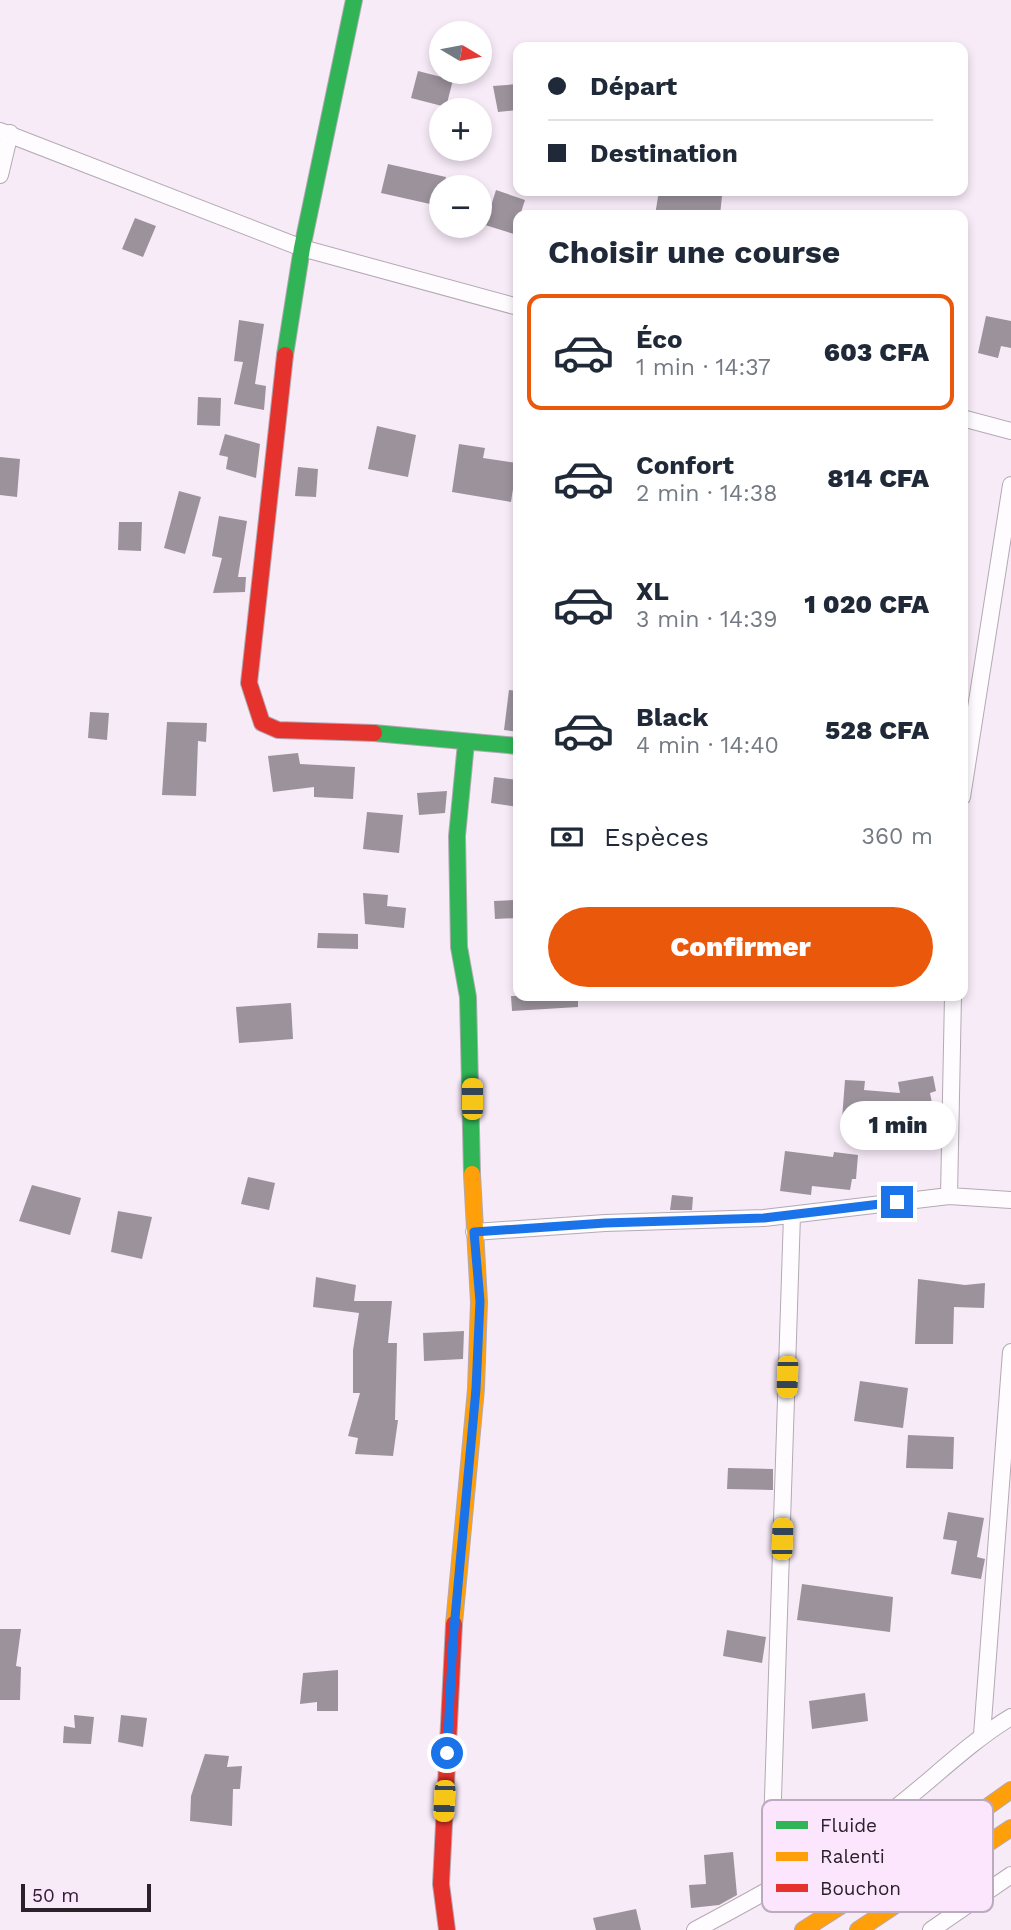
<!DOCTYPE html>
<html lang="fr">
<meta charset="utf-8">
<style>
body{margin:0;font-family:"Work Sans",sans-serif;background:#f6f6f7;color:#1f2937;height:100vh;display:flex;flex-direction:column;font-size:26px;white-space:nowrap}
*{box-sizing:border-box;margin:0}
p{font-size:23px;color:#747a83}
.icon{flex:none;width:38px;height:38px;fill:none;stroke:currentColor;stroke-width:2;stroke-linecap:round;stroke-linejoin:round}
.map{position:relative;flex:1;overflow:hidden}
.details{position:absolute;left:513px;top:210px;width:455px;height:791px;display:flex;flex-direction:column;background:#fff;border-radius:14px;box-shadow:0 4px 10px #0003}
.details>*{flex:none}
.top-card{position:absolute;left:513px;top:42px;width:455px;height:154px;border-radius:14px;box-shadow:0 4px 10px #0003;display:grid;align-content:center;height:154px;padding:0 35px;background:#fff}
.needle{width:46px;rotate:100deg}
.tools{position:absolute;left:429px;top:21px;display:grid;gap:14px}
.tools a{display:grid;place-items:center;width:63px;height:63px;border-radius:50%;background:#fff;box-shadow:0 4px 10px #0003;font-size:35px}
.scale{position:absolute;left:21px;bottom:18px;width:130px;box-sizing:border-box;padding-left:7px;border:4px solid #2a212b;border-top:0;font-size:19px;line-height:24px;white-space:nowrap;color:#2a212b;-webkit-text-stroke:5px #fbe6fd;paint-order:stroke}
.end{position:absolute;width:32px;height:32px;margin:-16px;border:9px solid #1a73e8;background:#fff;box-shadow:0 0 0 4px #fff}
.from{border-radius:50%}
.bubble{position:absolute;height:49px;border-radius:24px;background:#fff;box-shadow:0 4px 10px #0003;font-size:23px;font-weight:800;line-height:49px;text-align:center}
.car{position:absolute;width:21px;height:42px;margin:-21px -10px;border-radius:9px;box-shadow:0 0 5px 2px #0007;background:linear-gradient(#f5c518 24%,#345 0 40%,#f5c518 0 76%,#345 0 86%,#f5c518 0)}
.top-card b{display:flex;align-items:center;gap:24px;height:66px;font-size:26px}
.top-card b+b{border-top:2px solid #e0e1e3}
.top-card i{width:18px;height:18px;background:#1f2937}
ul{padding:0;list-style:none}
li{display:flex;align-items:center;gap:21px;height:116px;margin:0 14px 10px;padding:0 21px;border:4px solid transparent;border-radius:14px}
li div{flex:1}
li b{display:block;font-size:26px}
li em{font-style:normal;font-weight:800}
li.on{border-color:#ea580c}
li>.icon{width:63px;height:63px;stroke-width:1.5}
h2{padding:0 35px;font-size:32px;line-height:84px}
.pay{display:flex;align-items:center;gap:18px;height:77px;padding:0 35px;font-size:26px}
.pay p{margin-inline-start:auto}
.action{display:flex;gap:14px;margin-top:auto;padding:14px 35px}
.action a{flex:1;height:80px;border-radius:42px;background:#ea580c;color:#fff;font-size:28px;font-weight:800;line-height:80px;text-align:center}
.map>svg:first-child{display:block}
.building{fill:#9b929c}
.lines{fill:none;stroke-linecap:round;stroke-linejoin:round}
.street-casing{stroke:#b3aab4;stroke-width:18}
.fast-casing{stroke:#b3aab4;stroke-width:18}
.slow-casing{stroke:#b3aab4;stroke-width:18}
.jam-casing{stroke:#b3aab4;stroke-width:18}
.street{stroke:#fefcfe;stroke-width:16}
.fast{stroke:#30b455;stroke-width:16}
.slow{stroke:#ff9f0a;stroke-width:16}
.jam{stroke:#e5322d;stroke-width:16}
.route{stroke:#1a73e8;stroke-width:9}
.key{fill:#fbe6fd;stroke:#bcabbe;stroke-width:2}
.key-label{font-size:19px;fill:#2a212b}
</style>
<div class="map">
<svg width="1011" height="1930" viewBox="0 0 1011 1930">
<rect width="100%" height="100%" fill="#f7ebf8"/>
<path class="building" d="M 418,71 L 453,80 L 446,107 L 411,98 Z
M 518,84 L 518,110 L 498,112 L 493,86 Z
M 388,164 L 446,177 L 439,206 L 381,193 Z
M 496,190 L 525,200 L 514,234 L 485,225 Z
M 659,191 L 722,196 L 720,215 L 655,215 Z
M 135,218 L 156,226 L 143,257 L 122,249 Z
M 986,316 L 1011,321 L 1011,348 L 1001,346 L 998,358 L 978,353 Z
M 239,320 L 264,324 L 255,384 L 266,386 L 264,410 L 234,404 L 243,362 L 234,361 Z
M 198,397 L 221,398 L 220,426 L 197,425 Z
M 377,426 L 416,435 L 408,477 L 368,469 Z
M 225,434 L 260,444 L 256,478 L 226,469 L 228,457 L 219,455 Z
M 459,444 L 485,448 L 483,458 L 517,463 L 511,502 L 452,492 Z
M 0,457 L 20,459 L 17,497 L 0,495 Z
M 298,467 L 318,469 L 316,497 L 295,496 Z
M 179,491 L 201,497 L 185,554 L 164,548 Z
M 219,516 L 247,521 L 238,577 L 246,577 L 245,592 L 213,593 L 222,558 L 212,556 Z
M 119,522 L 142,522 L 141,551 L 118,550 Z
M 509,690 L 518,691 L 518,732 L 504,730 Z
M 90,712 L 109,713 L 107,740 L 88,738 Z
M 167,722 L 207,723 L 206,742 L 198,741 L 196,796 L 162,795 Z
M 298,753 L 300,764 L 355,767 L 353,799 L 314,797 L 314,787 L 273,792 L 268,756 Z
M 494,777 L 518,780 L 518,807 L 491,803 Z
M 447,791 L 445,813 L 419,815 L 417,793 Z
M 367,812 L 403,815 L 399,853 L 363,849 Z
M 363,893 L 388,895 L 387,906 L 406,908 L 404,928 L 365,924 Z
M 516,900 L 517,918 L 495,919 L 494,901 Z
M 318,933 L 358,934 L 358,949 L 317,948 Z
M 511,996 L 578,996 L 578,1007 L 512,1011 Z
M 291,1003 L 293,1039 L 239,1043 L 236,1007 Z
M 933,1076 L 936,1091 L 930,1093 L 935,1118 L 915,1122 L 913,1108 L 882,1114 L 882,1122 L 842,1119 L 845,1080 L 865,1081 L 864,1090 L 900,1093 L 898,1082 Z
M 785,1151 L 833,1157 L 834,1152 L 858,1155 L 856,1179 L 852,1179 L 850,1190 L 812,1186 L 811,1195 L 780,1191 Z
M 248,1177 L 275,1183 L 269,1210 L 241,1204 Z
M 32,1185 L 81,1198 L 70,1235 L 19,1221 Z
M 672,1195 L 693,1197 L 692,1210 L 670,1210 Z
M 118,1211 L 152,1217 L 142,1259 L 111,1252 Z
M 316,1277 L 356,1285 L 354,1301 L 392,1301 L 388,1343 L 397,1343 L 395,1420 L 398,1420 L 393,1456 L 355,1454 L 358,1438 L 348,1436 L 360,1393 L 353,1393 L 353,1350 L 359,1313 L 313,1307 Z
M 918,1279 L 965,1285 L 985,1283 L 984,1308 L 954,1307 L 953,1344 L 915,1344 Z
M 464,1331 L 463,1359 L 424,1361 L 423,1333 Z
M 860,1381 L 908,1388 L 903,1428 L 854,1421 Z
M 908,1435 L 954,1437 L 953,1469 L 906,1468 Z
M 728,1468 L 773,1469 L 773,1490 L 727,1489 Z
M 948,1512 L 984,1518 L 977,1557 L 985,1559 L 981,1579 L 951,1574 L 957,1541 L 943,1539 Z
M 802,1584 L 893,1597 L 890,1632 L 797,1620 Z
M 0,1629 L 21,1629 L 16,1666 L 21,1667 L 20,1700 L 0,1700 Z
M 727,1630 L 766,1637 L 762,1663 L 723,1656 Z
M 338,1670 L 338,1711 L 317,1711 L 317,1702 L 300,1704 L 303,1673 Z
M 865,1693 L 868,1721 L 812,1729 L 809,1701 Z
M 74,1715 L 94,1717 L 91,1744 L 63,1743 L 64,1726 L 75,1728 Z
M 121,1715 L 147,1718 L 143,1747 L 118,1742 Z
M 205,1754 L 229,1756 L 227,1767 L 242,1766 L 240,1789 L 233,1789 L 232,1826 L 190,1821 L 191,1796 Z
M 733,1852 L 737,1895 L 719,1905 L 691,1908 L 689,1885 L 706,1884 L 704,1855 Z
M 636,1909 L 641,1930 L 596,1930 L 593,1918 Z"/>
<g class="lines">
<defs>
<path id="street" d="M 0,131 L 302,248 L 518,307
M 0,175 L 10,133
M 962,418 L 1011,431
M 962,797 L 1011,485
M 949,1196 L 953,996
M 474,1232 L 605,1223 L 764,1218 L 949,1196 L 1011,1200
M 982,1735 L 1011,1352
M 770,1889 L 792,1215
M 695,1930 C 755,1898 815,1865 871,1826 C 920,1793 960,1748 1011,1717
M 931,1930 L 1011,1875"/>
<path id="fast" d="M 285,355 L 302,248 L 354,0
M 374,733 L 518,746
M 466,743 L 457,836 L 459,947 L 468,997 L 472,1174"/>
<path id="slow" d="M 454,1624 L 476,1389 L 479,1302 L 472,1174
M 803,1930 L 914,1859 L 1011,1790
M 858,1930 L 1011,1828"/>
<path id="jam" d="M 285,355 L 249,683 L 262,723 L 278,730 L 374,733
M 447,1930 L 441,1884 L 454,1624"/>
</defs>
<use href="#street" class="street-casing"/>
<use href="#fast" class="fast-casing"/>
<use href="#slow" class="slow-casing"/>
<use href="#jam" class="jam-casing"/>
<use href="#street" class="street"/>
<use href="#fast" class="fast"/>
<use href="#slow" class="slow"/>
<use href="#jam" class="jam"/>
</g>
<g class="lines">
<path class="route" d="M 447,1753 L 453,1640 L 476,1389 L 480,1301 L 474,1232 L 605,1223 L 764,1218 L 897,1202"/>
</g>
<rect x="762" y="1800" width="231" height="112" rx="10" class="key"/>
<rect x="776" y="1821" width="32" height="8" fill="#30b455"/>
<rect x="776" y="1852" width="32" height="9" fill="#ff9f0a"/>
<rect x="776" y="1884" width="32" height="8" fill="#e5322d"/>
<g class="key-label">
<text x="820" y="1832">Fluide</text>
<text x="820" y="1863">Ralenti</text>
<text x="820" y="1895">Bouchon</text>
</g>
</svg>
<div class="tools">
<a><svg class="needle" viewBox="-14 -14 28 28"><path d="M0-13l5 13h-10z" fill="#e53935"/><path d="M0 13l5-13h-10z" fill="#747a83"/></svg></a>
<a>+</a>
<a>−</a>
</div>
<div class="scale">50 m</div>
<i class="end from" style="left:447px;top:1753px"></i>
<i class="end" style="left:897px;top:1202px"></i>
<div class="bubble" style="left:840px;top:1101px;width:116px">1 min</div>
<i class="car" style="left:472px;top:1099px;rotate:0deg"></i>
<i class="car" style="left:787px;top:1377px;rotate:182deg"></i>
<i class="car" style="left:782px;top:1539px;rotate:2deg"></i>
<i class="car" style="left:444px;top:1801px;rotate:183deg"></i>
<div class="top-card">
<b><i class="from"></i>Départ</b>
<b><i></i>Destination</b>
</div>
<section class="details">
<h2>Choisir une course</h2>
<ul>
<li class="on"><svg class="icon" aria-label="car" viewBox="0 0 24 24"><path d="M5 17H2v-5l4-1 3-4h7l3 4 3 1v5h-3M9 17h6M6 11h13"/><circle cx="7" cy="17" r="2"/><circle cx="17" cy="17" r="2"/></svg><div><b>Éco</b><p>1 min · 14:37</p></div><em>603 CFA</em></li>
<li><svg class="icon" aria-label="car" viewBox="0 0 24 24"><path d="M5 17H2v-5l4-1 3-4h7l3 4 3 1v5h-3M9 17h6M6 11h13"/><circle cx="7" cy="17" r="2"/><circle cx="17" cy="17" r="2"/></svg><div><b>Confort</b><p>2 min · 14:38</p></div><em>814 CFA</em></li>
<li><svg class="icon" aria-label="car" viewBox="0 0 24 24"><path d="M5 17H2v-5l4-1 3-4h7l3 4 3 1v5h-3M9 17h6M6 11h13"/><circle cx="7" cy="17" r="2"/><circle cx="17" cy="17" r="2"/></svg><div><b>XL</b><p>3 min · 14:39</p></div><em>1 020 CFA</em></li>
<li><svg class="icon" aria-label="car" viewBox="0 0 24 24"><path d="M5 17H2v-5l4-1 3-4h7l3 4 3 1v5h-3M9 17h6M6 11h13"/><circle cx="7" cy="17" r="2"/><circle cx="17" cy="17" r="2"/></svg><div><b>Black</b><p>4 min · 14:40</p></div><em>528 CFA</em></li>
</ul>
<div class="pay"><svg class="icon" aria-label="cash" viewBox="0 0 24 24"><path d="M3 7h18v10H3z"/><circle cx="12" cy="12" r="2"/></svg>Espèces<p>360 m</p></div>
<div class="action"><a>Confirmer</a></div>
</section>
</div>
